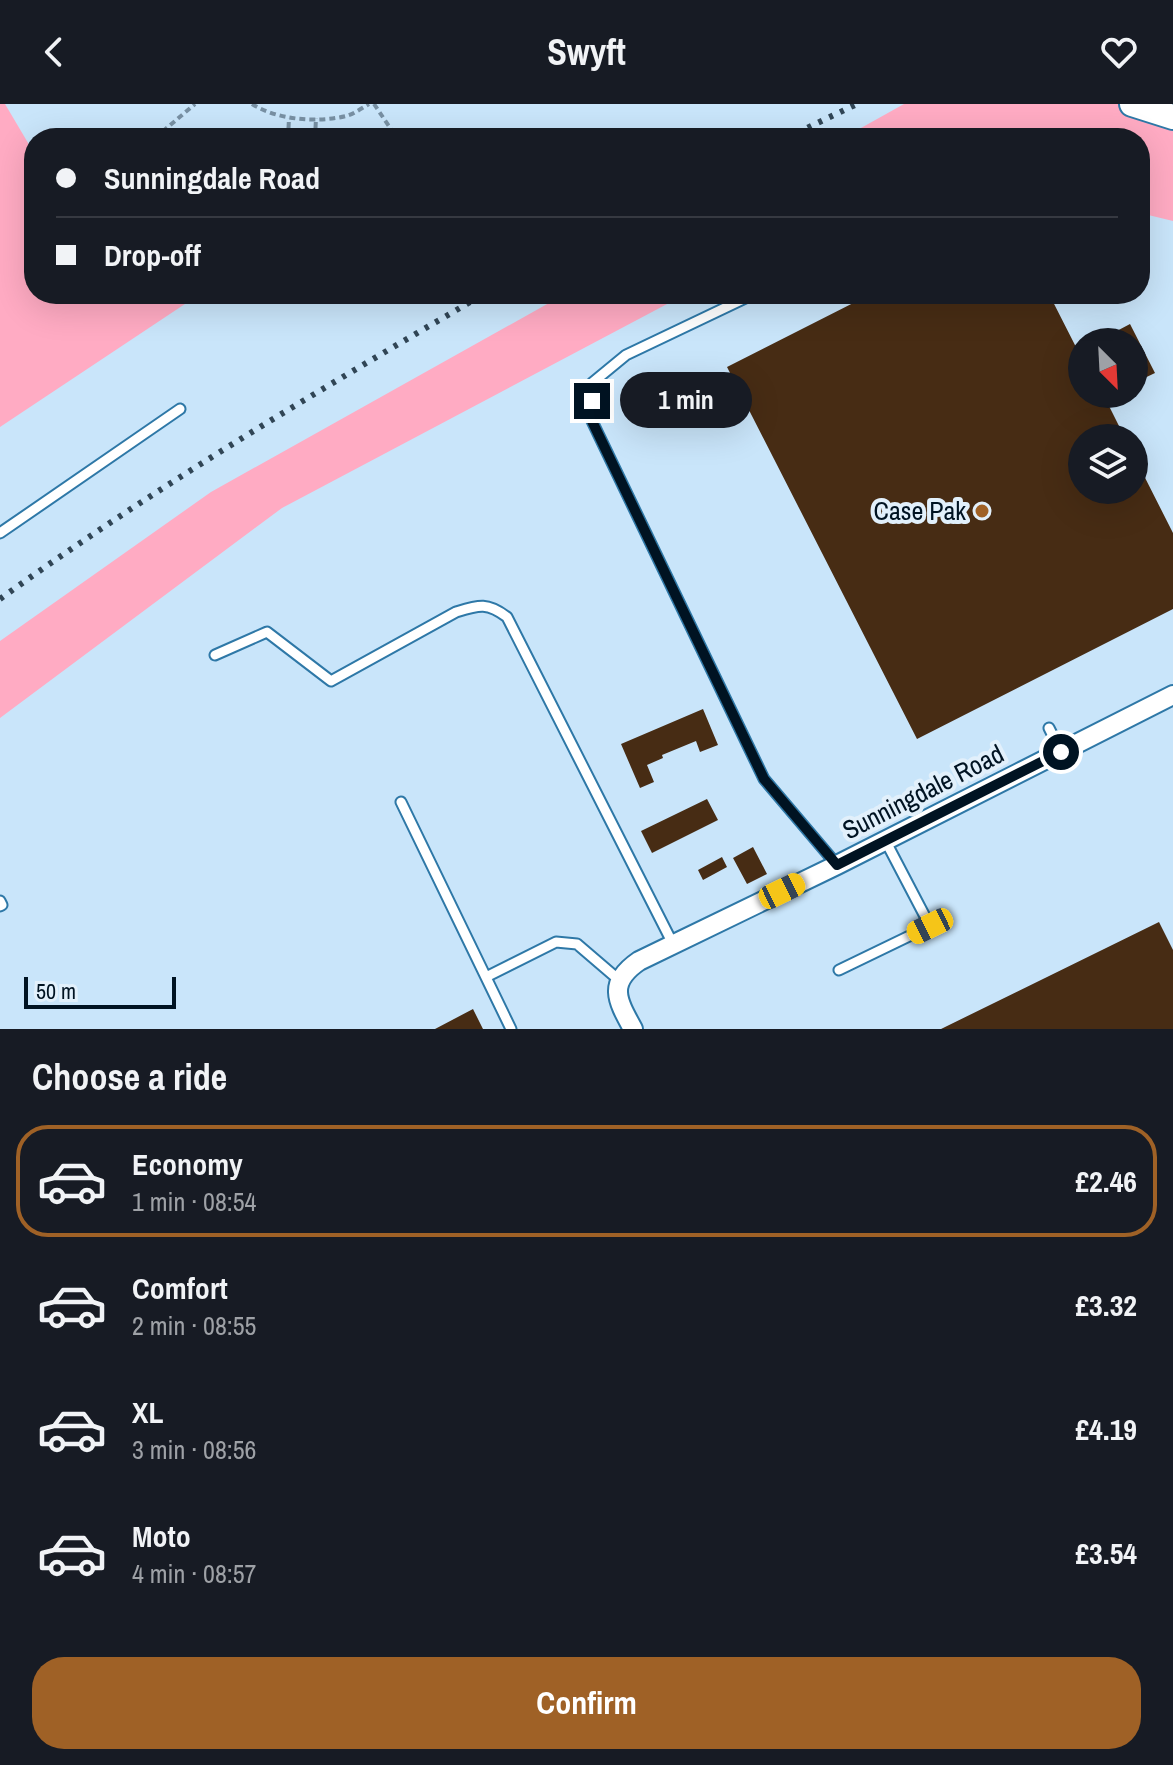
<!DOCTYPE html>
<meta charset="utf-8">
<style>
body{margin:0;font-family:"Archivo Narrow",sans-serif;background:#20242c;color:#f1f3f6;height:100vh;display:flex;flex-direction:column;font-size:30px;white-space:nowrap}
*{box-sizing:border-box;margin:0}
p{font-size:26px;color:#9ea1a6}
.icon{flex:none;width:44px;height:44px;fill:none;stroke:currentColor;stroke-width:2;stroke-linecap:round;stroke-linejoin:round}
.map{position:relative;height:925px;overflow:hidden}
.sheet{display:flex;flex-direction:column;background:#171b24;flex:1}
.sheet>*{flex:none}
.top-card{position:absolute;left:24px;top:24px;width:1126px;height:176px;border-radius:32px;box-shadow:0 8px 32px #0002;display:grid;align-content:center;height:176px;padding:0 32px;background:#171b24}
.needle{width:52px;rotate:156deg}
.controls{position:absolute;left:1068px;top:224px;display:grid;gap:16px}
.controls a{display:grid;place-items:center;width:80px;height:80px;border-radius:50%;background:#171b24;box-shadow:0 8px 32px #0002;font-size:40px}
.scale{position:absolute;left:24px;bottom:20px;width:152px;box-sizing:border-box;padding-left:8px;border:4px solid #001322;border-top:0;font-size:22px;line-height:28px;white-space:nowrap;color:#001322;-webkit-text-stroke:6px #e2f0fb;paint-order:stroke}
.end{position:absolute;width:36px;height:36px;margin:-18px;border:10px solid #001322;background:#fff;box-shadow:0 0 0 4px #fff}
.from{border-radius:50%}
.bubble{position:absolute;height:56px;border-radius:28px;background:#171b24;box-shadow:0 8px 32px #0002;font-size:26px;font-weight:700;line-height:56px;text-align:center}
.car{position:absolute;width:24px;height:48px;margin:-24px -12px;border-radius:10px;box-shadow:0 0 6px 2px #0007;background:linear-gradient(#f5c518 24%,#345 0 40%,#f5c518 0 76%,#345 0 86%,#f5c518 0)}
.top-card b{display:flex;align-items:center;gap:28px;height:76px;font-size:30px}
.top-card b+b{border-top:2px solid #363941}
.top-card i{width:20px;height:20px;background:#f1f3f6}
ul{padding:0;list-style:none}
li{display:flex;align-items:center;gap:24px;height:112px;margin:0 16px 12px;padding:0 16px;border:4px solid transparent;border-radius:32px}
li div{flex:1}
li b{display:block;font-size:30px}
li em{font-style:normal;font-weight:700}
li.on{border-color:#9f6126}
li>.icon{width:72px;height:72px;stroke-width:1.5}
h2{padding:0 32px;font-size:36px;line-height:96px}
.button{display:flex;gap:16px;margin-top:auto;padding:16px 32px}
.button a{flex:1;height:92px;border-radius:32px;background:#9f6126;color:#fff;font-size:32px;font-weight:700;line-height:92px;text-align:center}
header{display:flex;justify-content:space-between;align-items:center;height:104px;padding:0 32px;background:#171b24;font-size:36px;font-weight:700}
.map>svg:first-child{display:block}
.green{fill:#ffabc3}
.building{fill:#472c14}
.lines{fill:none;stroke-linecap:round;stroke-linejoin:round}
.lane-casing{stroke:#2e78a7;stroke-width:13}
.street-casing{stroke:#2e78a7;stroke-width:22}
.secondary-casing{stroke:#2e78a7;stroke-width:28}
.path{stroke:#7890a3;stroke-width:4;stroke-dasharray:6 4;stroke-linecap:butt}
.lane{stroke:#fff;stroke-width:9}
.street{stroke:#fff;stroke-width:18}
.secondary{stroke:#fff;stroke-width:24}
.rail{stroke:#304555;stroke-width:6;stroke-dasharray:4 8;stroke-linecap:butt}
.route{stroke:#001322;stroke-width:10}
.poi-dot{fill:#9f6126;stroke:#e2f0fb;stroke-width:3}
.labels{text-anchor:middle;stroke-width:8;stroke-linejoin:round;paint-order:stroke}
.poi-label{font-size:26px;fill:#001322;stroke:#e2f0fb;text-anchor:end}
.street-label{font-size:26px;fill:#001322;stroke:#e2f0fb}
</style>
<header><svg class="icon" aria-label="back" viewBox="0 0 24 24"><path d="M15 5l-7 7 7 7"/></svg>Swyft<svg class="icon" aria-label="heart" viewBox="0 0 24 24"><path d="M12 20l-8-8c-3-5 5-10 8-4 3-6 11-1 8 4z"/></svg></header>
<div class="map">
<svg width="1173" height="925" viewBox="0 0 1173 925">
<rect width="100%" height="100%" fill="#c9e5fa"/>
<path class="green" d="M 0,0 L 5,0 L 34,49 L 34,190 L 200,190 L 0,323 Z
M 904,0 L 1136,0 L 1173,13 L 1173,117 L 1140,109 L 1140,34 L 843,34 Z
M 565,190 L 686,190 L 282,404 L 0,614 L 0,537 L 211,388 Z"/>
<path class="building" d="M 871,190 L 1049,190 L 1078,247 L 1082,245 L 1082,290 L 1113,290 L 1105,294 L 1125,334 L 1082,334 L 1082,386 L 1134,386 L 1134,352 L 1173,429 L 1173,505 L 917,635 L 727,263 Z
M 1130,220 L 1155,269 L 1134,279 L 1134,238 L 1096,238 Z
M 703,605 L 718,641 L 700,648 L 696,637 L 662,651 L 663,654 L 647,661 L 654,678 L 640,684 L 621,640 Z
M 707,695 L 718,716 L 652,749 L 641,727 Z
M 753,743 L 767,770 L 747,780 L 733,754 Z
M 722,753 L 727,763 L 703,776 L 698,766 Z
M 1159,818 L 1173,846 L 1173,925 L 941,925 Z
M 473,905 L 483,925 L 435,925 Z"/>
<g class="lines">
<defs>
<path id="lane" d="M 754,190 L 626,251 L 592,279 L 591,315 L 764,675 L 837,761
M 0,429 L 180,305
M 215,551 L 267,528 L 331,577 L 456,508 C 479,501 487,498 507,513 L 673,840
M 1049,624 L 1061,648
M 401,698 L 511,925
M 0,797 L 2,801 L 0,802
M 839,866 L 930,822 L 885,736
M 486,873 L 556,838 L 577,840 L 619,876"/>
<path id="street" d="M 633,925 C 617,896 607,879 639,857 L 837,761 L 1173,591"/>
<path id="secondary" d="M 1132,0 L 1173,13"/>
</defs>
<use href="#lane" class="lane-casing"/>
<use href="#street" class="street-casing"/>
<use href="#secondary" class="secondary-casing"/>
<path class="path" d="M 252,0 C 277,16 317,19 346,12 C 354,10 362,4 369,0
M 374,0 L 397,34
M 155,34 L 195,0
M 288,34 L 289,14
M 315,34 L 316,14
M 276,192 L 276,190
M 303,192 L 304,190"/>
<use href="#lane" class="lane"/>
<use href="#street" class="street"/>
<use href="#secondary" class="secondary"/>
<path class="rail" d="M 786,34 L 857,0
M 0,495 C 155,383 319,286 484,190"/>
</g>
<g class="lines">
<path class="route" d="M 592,297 L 591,315 L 764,675 L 837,761 L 1061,648"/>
</g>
<circle class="poi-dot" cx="982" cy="407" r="8"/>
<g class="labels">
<g class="poi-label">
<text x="966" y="416">Case Pak</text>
</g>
<g class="street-label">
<text transform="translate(923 688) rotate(-27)" y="9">Sunningdale Road</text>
</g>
</g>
</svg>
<div class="controls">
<a><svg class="needle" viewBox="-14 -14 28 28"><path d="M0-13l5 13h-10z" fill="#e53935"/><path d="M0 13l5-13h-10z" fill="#9ea1a6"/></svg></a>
<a><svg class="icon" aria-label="layers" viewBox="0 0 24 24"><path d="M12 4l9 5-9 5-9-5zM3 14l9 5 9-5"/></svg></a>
</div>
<div class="scale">50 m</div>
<i class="end from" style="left:1061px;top:648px"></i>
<i class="end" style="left:592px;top:297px"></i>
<div class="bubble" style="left:620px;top:268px;width:132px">1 min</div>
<i class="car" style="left:782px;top:787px;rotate:64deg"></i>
<i class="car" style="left:930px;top:822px;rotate:244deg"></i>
<div class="top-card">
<b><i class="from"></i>Sunningdale Road</b>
<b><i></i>Drop-off</b>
</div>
</div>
<section class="sheet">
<h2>Choose a ride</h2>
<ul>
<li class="on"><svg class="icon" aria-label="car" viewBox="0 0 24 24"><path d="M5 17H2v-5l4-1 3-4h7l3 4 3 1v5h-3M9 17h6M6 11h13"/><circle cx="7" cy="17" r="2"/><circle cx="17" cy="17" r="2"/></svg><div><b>Economy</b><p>1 min · 08:54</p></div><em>£2.46</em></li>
<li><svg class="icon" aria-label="car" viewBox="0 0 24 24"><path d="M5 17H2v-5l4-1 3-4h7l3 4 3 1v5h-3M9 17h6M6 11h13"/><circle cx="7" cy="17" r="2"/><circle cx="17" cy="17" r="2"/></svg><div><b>Comfort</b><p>2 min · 08:55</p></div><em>£3.32</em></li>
<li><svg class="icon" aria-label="car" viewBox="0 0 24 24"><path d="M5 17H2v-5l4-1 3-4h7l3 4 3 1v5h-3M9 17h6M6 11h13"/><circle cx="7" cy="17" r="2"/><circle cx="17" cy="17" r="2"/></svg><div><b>XL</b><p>3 min · 08:56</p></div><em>£4.19</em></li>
<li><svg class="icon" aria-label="car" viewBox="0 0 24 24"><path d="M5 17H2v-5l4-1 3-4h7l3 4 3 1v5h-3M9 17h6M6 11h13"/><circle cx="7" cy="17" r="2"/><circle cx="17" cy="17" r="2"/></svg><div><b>Moto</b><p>4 min · 08:57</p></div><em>£3.54</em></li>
</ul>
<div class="button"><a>Confirm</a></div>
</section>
